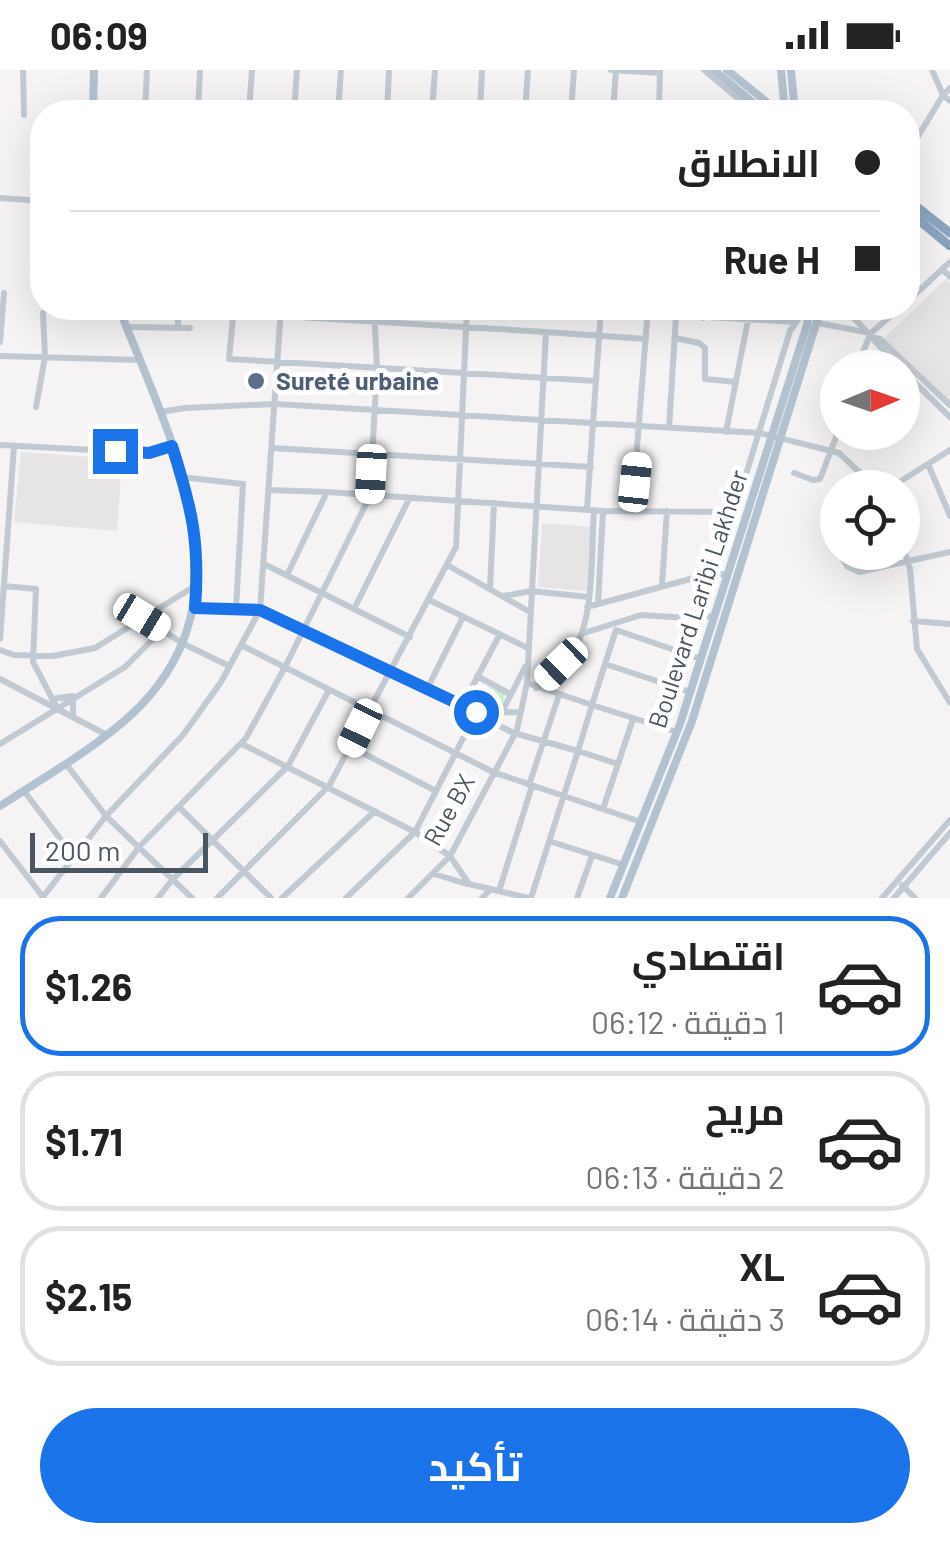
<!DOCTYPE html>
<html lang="ar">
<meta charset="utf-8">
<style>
body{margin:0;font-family:Barlow,Cairo,sans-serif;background:#f6f6f6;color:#222;direction:rtl;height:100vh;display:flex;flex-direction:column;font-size:38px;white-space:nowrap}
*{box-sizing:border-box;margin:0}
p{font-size:32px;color:#767676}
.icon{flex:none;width:55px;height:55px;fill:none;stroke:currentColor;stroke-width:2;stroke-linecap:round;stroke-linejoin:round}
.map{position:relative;height:828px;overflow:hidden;direction:ltr}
.details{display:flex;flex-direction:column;background:#fff;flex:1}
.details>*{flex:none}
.guide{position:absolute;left:30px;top:30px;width:890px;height:220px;border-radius:40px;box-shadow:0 10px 40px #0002;direction:rtl;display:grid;align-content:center;height:220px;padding:0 40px;background:#fff}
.needle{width:65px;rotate:88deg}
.tools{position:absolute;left:820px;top:280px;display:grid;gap:20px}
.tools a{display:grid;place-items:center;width:100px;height:100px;border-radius:50%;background:#fff;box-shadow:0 10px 40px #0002;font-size:50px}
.scale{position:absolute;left:30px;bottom:25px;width:178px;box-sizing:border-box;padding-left:10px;border:5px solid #4a5661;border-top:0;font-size:28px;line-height:35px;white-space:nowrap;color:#4a5661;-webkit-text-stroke:8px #fff;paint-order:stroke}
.end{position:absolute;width:45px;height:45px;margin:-22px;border:12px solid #1a73e8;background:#fff;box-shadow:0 0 0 5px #fff}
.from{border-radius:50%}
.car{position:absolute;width:30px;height:60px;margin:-30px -15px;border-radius:12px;box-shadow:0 0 8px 2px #0007;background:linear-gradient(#fff 24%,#345 0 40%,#fff 0 76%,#345 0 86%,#fff 0)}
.guide b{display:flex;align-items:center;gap:35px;height:95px;font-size:38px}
.guide b+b{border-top:2px solid #e0e0e0}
.guide i{width:25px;height:25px;background:#222}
ul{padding:18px 0 0;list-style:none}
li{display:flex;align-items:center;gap:30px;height:140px;margin:0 20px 15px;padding:0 20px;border:5px solid #e0e0e0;border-radius:40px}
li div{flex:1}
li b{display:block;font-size:38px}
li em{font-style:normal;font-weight:700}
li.active{border-color:#1a73e8}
li>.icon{width:90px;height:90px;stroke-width:1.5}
.cta{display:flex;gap:20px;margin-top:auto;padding:20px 40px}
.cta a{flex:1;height:115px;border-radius:60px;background:#1a73e8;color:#fff;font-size:40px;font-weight:700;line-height:115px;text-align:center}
.status{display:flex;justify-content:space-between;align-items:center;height:70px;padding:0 50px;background:#fff;direction:ltr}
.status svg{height:28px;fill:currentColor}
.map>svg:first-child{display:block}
.education{fill:#e6e4e5}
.green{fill:#c3f1d5}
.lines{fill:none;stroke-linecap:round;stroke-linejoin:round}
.minor{stroke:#c1cad2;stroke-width:6}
.major{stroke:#b3c2d1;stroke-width:8}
.highway{stroke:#8ba5c1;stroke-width:9}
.route{stroke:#1a73e8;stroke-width:12}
.service-dot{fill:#5c6f8a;stroke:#fff;stroke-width:4}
.labels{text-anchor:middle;stroke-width:10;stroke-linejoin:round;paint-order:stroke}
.service-label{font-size:25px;font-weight:bold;fill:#4e5e75;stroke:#fff;text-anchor:start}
.street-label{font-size:25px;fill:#4a5661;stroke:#fff}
</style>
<div class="status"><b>06:09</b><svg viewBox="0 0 49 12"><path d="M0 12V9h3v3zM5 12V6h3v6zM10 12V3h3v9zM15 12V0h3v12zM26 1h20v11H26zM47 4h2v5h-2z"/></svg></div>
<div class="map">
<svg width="950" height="828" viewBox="0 0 950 828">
<rect width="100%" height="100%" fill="#f5f3f3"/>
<path class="education" d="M 946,209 L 950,213 L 950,334 L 883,269 Z
M 21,382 L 122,389 L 117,461 L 14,452 Z
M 542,453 L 593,457 L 588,521 L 538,517 Z"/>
<path class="green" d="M 486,616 L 505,623 L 502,639 L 484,640 L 469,635 L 479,620 L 483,622 Z"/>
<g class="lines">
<path class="minor" d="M 23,0 L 24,45
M 611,0 L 660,3
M 704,0 L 754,42
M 932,0 L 943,25 L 950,18
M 145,42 L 147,0
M 198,42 L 200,0
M 249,42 L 252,0
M 294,42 L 297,0
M 338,42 L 341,0
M 387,42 L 389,0
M 432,42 L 435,0
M 480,42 L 482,0
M 525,42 L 528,0
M 571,42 L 574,0
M 613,42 L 616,0
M 659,42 L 660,1
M 908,83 L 943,25 L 950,31
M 0,128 L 42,131
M 942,199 L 950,207
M 908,231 L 950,192
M 234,238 L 229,289 L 596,311
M 552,238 L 795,252
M 844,238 C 865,258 879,277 900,298
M 281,246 L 546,262
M 703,248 L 703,238
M 818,253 L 870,263
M 126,257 L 190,258
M 178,258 L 178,238
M 675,268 L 699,273 L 705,278 L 705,309 L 736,312
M 875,268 L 880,269 L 950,335
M 0,272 L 4,223
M 0,286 L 139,290
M 856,298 L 871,263 L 900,238
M 902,300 L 950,347
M 36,337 L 45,287 L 43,243
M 160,342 L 185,338 L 275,334 L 760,363 L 839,383 L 876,418
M 669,358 L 676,246
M 726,362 L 748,250
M 0,375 L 149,383 L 172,376
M 272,378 L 591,397
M 928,394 L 950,446
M 794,403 L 813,410 L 820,409 L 838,362
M 181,407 L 243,414 L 236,539
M 890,418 L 950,380
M 269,420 L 327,422
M 587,439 L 601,239
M 632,441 L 648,238
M 838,453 L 833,464 L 838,479
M 902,474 L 910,499 L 917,579 L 950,633
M 839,482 L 847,496 L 859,502 L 950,482
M 264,494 L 410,567
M 447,495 L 530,542
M 288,503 L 327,422 L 603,441 L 734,442
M 727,506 L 716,502 L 790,261 L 799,248 L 801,238
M 662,515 L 667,441
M 4,516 L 36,519 L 33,592 L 57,638
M 490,519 L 494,433
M 504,526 L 531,521 L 588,527
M 429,530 L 528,578
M 598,534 L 603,441
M 587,537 L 716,502
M 195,538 L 260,540 L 514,663 L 578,681 L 531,828
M 354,539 L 409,429
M 142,547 L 182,573 L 229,596
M 913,551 L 950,554
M 581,564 L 641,545 L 688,548 L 715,546
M 0,569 L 14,376
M 241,575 L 493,702 L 641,752
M 0,580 L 14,585 L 53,586 L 95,578 L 195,516
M 676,582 L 688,548
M 605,594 L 616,560 L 701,589
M 477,606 L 510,624
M 0,609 L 105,664
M 527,613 L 592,635 L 605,594 L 690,622
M 536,618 C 549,606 563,594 574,579 C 595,548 591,478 594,440
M 427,619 L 463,547
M 52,629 L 73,626 L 73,646
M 461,638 L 500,564
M 502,642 L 525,597
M 0,674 L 125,597 L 162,560
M 242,674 L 415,762 L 450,786 L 469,814 L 529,828
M 351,677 L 434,720
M 66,694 L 106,746 L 192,828
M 618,694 L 578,681 L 592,635 L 677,662
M 529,715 L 559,625
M 24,721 L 74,787
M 179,737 L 271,828
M 603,739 L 633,649
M 0,771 L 43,827
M 549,771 L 624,795
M 434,804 L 467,814
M 902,815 L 915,828
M 499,821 L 532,716
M 42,828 L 106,746 L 183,665 L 221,612 L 260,540 L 281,238
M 101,828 L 139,777 L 246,668 L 285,597 L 370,426 L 377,298 L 374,238
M 158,828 L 172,810 L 288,696 L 329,620
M 217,828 L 329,716 L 456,477 L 467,238
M 282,828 L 375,741
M 346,828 L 415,762 L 476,643 L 521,642
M 408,828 L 450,786 L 517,660 L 527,613 L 546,262 L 646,269
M 482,828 L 490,820
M 577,828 L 592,786
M 882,828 L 950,750
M 894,828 L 950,763"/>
<path class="major" d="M 714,0 L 764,42
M 727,0 L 779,42
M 781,0 L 785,42
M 791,0 L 795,42
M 93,42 L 94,0
M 0,736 C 44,707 93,680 132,644 C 258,526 169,368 119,238
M 610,828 L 680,654 L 807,255 L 810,238
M 622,828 L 692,651 L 821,238"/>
<path class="highway" d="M 908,130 L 950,163
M 908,141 L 950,176"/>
</g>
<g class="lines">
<path class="route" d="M 115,381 L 149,383 L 172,376 C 192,439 200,472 195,538 L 260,540 L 476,642"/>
</g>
<circle class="service-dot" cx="256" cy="311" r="10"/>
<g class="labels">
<g class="service-label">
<text x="276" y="320">Sureté urbaine</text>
</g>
<g class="street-label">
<text transform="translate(698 529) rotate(-72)" y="9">Boulevard Laribi Lakhder</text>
<text transform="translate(449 740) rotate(-61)" y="9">Rue BX</text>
</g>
</g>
</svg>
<div class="tools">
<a><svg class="needle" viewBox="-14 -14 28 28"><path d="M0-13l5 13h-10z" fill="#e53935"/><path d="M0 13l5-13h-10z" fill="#767676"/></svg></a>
<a><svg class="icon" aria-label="locate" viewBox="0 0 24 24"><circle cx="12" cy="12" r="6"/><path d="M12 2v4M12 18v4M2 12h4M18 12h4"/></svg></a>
</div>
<div class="scale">200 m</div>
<i class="end from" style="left:476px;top:642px"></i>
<i class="end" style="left:115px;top:381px"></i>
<i class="car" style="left:371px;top:404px;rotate:183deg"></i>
<i class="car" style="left:635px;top:412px;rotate:6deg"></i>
<i class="car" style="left:142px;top:547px;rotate:121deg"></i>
<i class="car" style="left:561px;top:594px;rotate:226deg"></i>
<i class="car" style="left:360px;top:658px;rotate:206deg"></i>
<div class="guide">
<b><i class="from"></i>الانطلاق</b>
<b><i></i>Rue H</b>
</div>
</div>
<section class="details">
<ul>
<li class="active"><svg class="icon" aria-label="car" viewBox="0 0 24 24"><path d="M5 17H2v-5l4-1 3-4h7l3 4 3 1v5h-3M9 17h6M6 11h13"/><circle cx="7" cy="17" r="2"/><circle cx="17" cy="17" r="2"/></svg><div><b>اقتصادي</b><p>1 دقيقة · 06:12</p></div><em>$1.26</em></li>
<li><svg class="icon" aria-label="car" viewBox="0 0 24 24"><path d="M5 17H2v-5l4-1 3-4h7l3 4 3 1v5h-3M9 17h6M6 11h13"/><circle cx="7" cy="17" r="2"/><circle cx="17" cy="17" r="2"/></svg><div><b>مريح</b><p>2 دقيقة · 06:13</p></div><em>$1.71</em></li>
<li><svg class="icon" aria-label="car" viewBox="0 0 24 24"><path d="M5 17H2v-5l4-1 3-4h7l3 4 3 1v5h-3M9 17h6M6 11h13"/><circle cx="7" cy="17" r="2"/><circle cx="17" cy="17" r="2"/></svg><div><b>XL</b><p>3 دقيقة · 06:14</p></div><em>$2.15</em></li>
</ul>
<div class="cta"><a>تأكيد</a></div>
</section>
